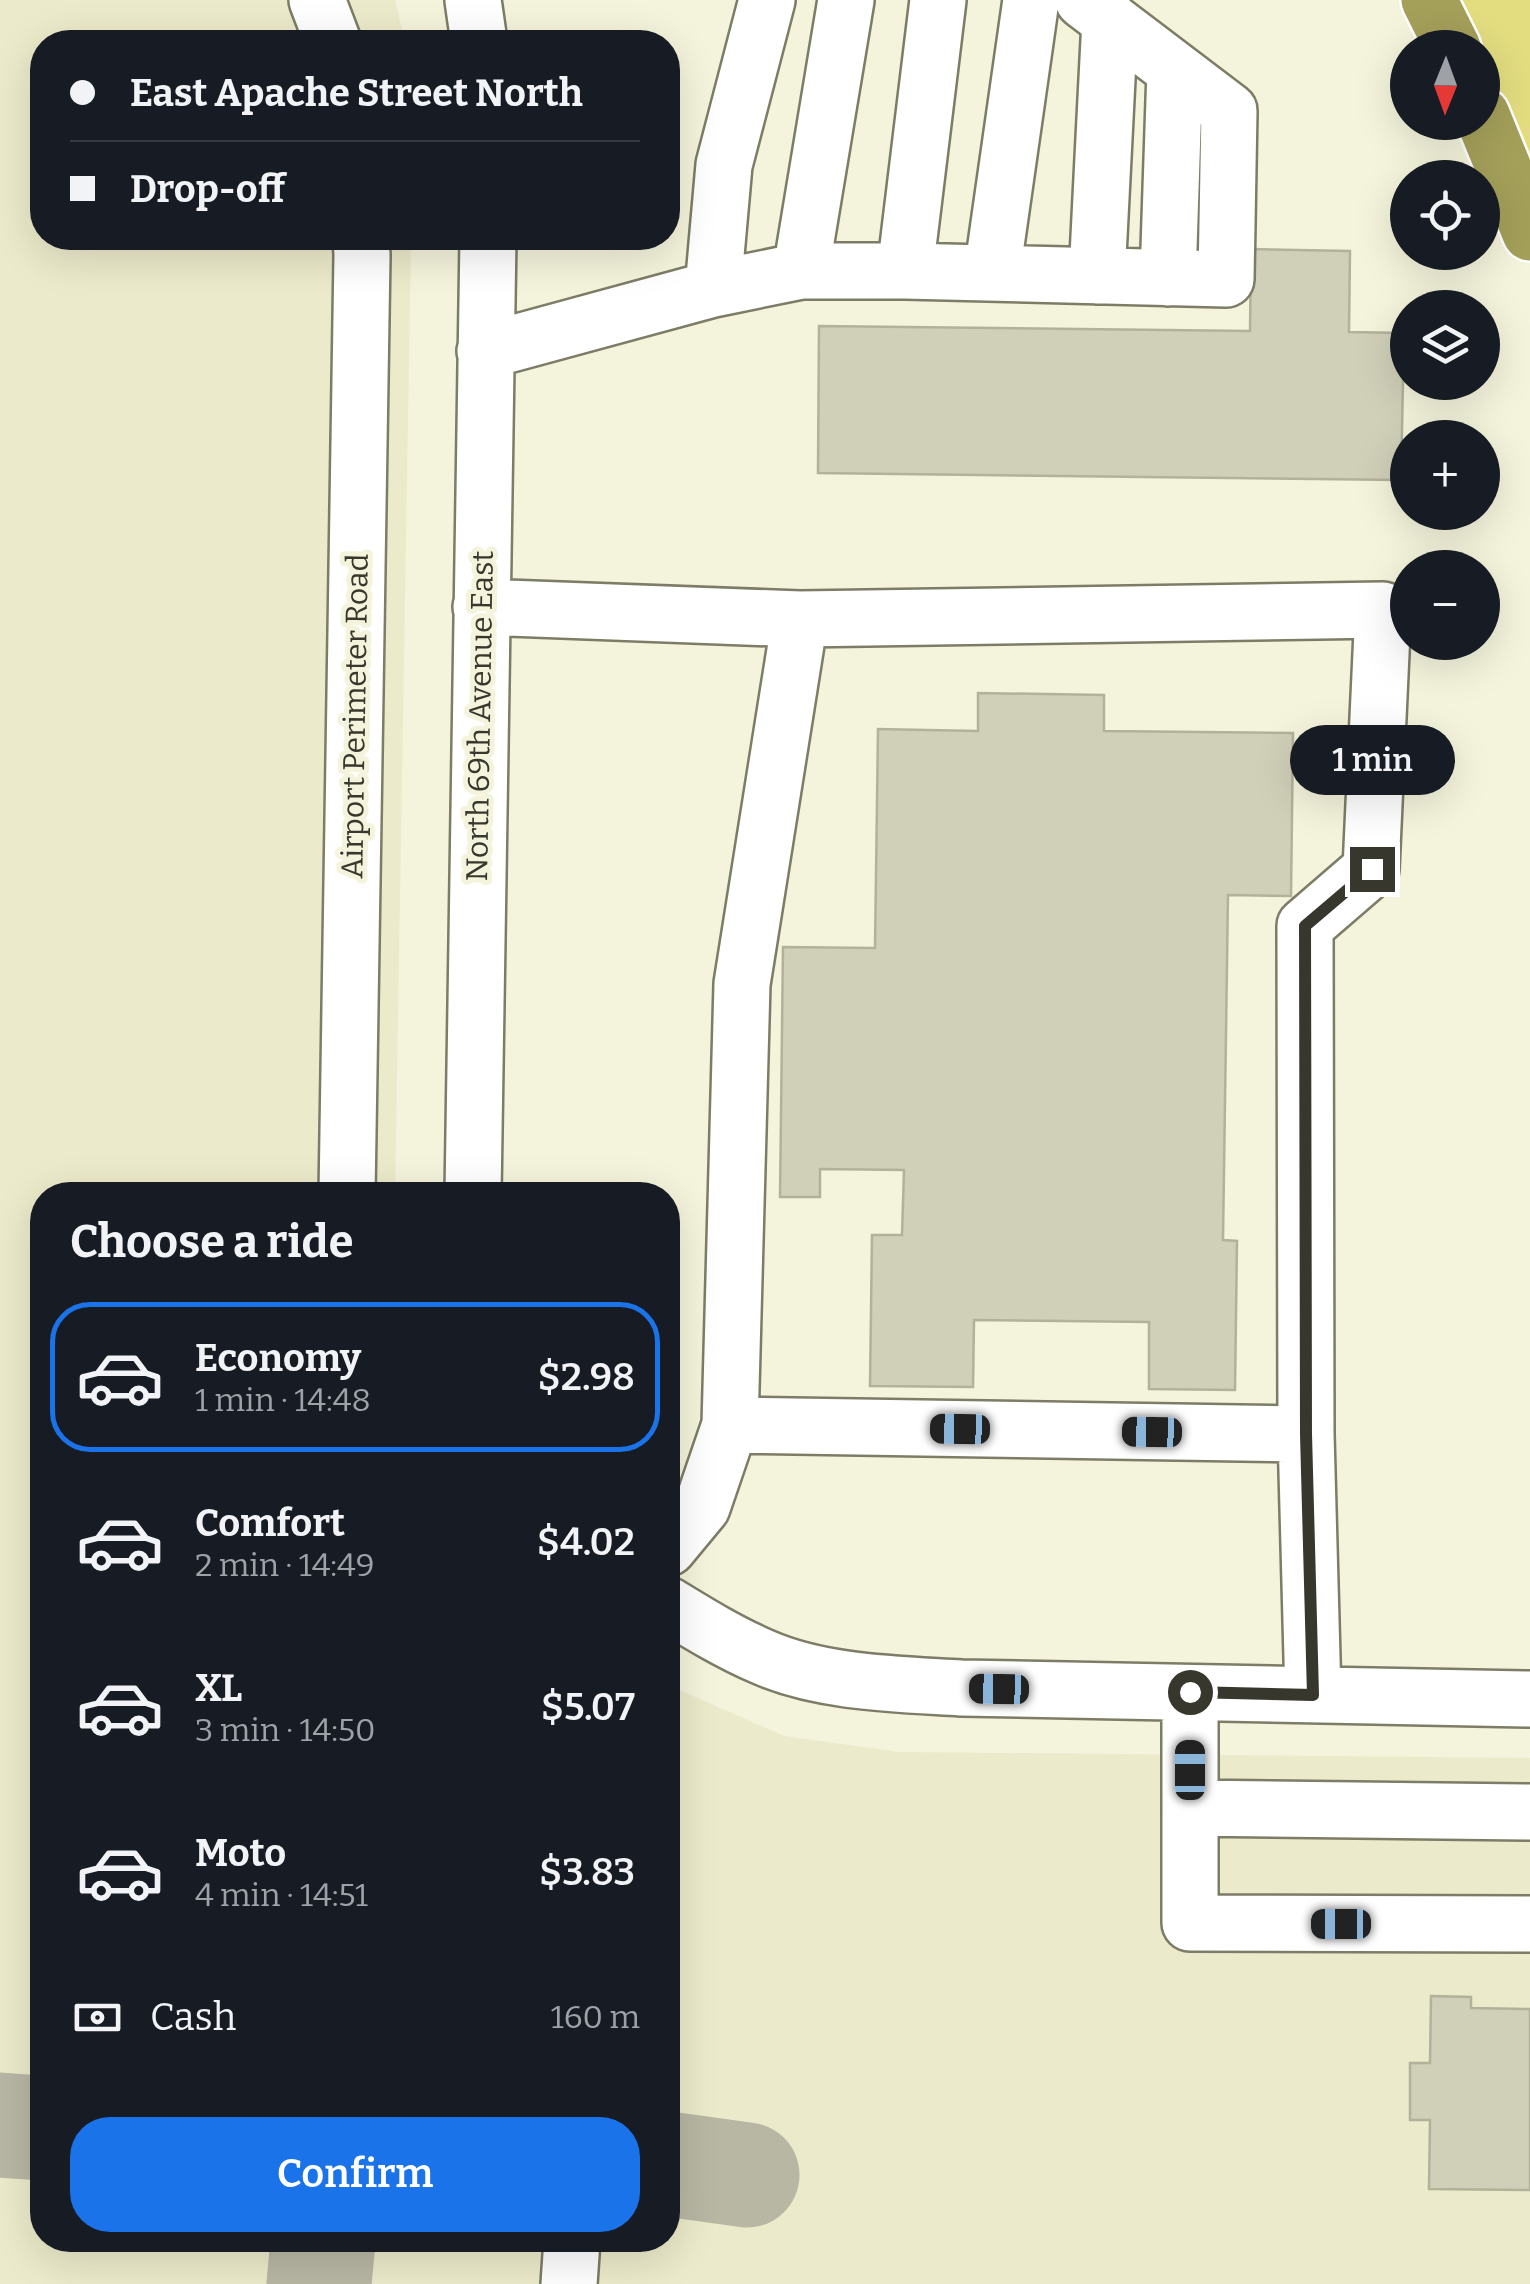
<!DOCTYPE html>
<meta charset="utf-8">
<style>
body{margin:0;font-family:Bitter,serif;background:#20242c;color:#f1f3f6;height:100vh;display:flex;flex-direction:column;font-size:38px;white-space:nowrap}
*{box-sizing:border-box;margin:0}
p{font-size:32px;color:#9ea1a6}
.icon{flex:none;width:55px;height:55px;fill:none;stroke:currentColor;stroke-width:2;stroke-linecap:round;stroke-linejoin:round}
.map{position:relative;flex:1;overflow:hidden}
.side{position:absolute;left:30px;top:1182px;width:650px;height:1070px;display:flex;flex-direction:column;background:#171b24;border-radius:40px;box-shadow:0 10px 40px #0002}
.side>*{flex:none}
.banner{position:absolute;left:30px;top:30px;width:650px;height:220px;border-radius:40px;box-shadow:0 10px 40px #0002;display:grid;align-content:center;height:220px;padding:0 40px;background:#171b24}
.needle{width:65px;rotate:181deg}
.tools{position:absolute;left:1390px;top:30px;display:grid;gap:20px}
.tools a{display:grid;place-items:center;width:110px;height:110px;border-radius:50%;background:#171b24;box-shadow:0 10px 40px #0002;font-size:50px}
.end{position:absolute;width:45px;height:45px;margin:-22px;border:12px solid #37372e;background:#fff;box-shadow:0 0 0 5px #fff}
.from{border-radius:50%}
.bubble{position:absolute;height:70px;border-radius:35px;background:#171b24;box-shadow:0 10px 40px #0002;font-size:32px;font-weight:600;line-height:70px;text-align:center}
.car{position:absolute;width:30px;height:60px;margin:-30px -15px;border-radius:12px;box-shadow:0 0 8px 2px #0007;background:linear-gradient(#222 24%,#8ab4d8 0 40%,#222 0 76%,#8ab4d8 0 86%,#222 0)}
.banner b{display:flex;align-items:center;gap:35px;height:95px;font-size:38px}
.banner b+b{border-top:2px solid #363941}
.banner i{width:25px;height:25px;background:#f1f3f6}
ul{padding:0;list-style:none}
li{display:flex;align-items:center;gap:30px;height:150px;margin:0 20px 15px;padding:0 20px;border:5px solid transparent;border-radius:40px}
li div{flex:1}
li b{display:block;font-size:38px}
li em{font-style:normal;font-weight:600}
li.current{border-color:#1a73e8}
li>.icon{width:90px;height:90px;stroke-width:1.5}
h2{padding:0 40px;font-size:45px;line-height:120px}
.pay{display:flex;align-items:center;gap:25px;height:110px;padding:0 40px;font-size:38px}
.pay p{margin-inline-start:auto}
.action{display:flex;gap:20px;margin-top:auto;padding:20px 40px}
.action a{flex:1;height:115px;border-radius:40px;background:#1a73e8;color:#fff;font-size:40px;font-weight:600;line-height:115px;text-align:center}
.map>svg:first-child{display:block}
.built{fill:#ebeaca}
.green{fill:#e3dd80}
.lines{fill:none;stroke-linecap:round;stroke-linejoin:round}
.taxiway{stroke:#b8b7a4;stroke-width:105}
.building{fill:#d0cfb8;stroke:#b2b19a;stroke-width:2.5}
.minor-casing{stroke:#7d7c66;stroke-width:60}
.highway-casing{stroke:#fff;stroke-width:60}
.minor{stroke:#fff;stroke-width:55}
.highway{stroke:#a4a05a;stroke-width:55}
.route{stroke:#37372e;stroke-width:12}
.labels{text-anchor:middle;stroke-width:10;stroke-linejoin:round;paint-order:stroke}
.street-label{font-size:30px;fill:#37372e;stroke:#f4f3db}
</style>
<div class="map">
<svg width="1530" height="2284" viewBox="0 0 1530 2284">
<rect width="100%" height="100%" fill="#f4f3db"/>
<path class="built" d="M 0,0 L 395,0 L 405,42 L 42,42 L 42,238 L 411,238 L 395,1195 L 42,1195 L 42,2240 L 668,2240 L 668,1685 L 784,1736 L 899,1752 L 1530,1758 L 1530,2284 L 0,2284 Z"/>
<path class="green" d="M 1452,0 L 1530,0 L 1530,174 L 1483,61 L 1482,48 L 1477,47 Z"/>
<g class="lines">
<path class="taxiway" d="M 0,2125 L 42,2128
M 668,2164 L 747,2175
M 319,2284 L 323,2240"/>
</g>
<path class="building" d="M 1251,249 L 1350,251 L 1349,332 L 1404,333 L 1401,480 L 818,473 L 819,326 L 1250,331 Z
M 978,693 L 1104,695 L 1104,731 L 1293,733 L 1291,896 L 1228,895 L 1223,1240 L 1237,1241 L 1235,1390 L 1149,1389 L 1149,1322 L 974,1320 L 973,1387 L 870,1386 L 872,1235 L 902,1235 L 904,1170 L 820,1169 L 820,1197 L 780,1197 L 783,947 L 875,948 L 878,729 L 978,731 Z
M 1431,1996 L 1471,1997 L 1471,2008 L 1530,2009 L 1530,2190 L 1429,2189 L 1430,2120 L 1410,2120 L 1410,2063 L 1430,2063 Z"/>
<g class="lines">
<defs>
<path id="minor" d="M 317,0 L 333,42
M 473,0 L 479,42
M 801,271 L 846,0
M 905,271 L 938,0
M 992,273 L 1031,0
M 1097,276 L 1110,20
M 1168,278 L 1175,70
M 713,289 L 724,165 L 767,0
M 485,351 L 713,289 L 801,271 L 905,271 L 1226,279 L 1229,111 L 1083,0
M 481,607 L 800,619
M 347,1195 L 362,255 L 361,238
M 473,1195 L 488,238
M 730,1425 L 1306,1434
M 668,1548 L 702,1507 L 730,1425 L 742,984 L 800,619 L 1383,610 L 1371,869 L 1305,926 L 1306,1434 L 1313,1695
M 668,1605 C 699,1624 730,1643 763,1657 C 822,1683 897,1684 961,1688 L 1530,1699
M 1190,1693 L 1190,1923 L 1530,1924
M 1190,1808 L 1530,1812
M 569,2284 L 572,2240"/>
<path id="highway" d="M 1429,0 L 1453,48
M 1482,115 L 1530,233"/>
</defs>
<use href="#minor" class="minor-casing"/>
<use href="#highway" class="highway-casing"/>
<use href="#minor" class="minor"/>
<use href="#highway" class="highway"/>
</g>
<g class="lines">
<path class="route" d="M 1190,1692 L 1313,1695 L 1306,1434 L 1305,926 L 1372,869"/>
</g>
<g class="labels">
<g class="street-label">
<text transform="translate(355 716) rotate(-89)" y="10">Airport Perimeter Road</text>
<text transform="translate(480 716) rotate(-89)" y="10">North 69th Avenue East</text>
</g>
</g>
</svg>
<div class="tools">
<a><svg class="needle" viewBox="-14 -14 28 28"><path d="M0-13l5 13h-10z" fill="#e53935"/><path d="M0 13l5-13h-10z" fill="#9ea1a6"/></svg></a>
<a><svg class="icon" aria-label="locate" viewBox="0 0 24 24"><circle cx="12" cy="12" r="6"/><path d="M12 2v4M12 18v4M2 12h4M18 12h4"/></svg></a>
<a><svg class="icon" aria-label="layers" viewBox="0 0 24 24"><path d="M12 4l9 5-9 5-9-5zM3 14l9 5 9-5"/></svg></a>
<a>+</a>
<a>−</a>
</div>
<i class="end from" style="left:1190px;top:1692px"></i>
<i class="end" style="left:1372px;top:869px"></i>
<div class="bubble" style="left:1290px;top:725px;width:165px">1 min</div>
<i class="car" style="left:960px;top:1429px;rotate:271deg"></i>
<i class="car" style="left:1152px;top:1432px;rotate:271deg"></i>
<i class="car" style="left:999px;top:1689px;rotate:271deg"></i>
<i class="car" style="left:1190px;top:1770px;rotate:0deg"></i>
<i class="car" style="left:1341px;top:1924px;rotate:270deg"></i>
<div class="banner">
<b><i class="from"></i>East Apache Street North</b>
<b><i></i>Drop-off</b>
</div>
<section class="side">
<h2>Choose a ride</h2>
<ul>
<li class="current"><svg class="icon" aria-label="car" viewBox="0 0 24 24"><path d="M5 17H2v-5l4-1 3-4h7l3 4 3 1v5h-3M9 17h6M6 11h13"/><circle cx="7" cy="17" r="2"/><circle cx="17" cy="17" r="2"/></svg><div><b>Economy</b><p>1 min · 14:48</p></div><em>$2.98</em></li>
<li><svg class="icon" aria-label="car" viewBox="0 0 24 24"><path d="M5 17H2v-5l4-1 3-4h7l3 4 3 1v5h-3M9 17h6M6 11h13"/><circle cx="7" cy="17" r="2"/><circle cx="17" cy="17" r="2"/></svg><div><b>Comfort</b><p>2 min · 14:49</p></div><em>$4.02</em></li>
<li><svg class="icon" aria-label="car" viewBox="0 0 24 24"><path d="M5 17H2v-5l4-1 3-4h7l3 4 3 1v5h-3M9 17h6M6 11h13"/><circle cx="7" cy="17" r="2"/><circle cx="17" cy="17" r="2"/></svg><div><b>XL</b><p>3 min · 14:50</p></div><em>$5.07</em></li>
<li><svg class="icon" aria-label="car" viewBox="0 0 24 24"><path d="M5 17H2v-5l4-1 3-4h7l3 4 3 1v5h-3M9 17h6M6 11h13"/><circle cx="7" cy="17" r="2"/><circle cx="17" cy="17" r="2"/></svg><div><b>Moto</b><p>4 min · 14:51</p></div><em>$3.83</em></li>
</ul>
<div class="pay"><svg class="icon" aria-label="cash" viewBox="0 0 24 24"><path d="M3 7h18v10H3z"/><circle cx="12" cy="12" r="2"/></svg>Cash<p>160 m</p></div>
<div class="action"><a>Confirm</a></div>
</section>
</div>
